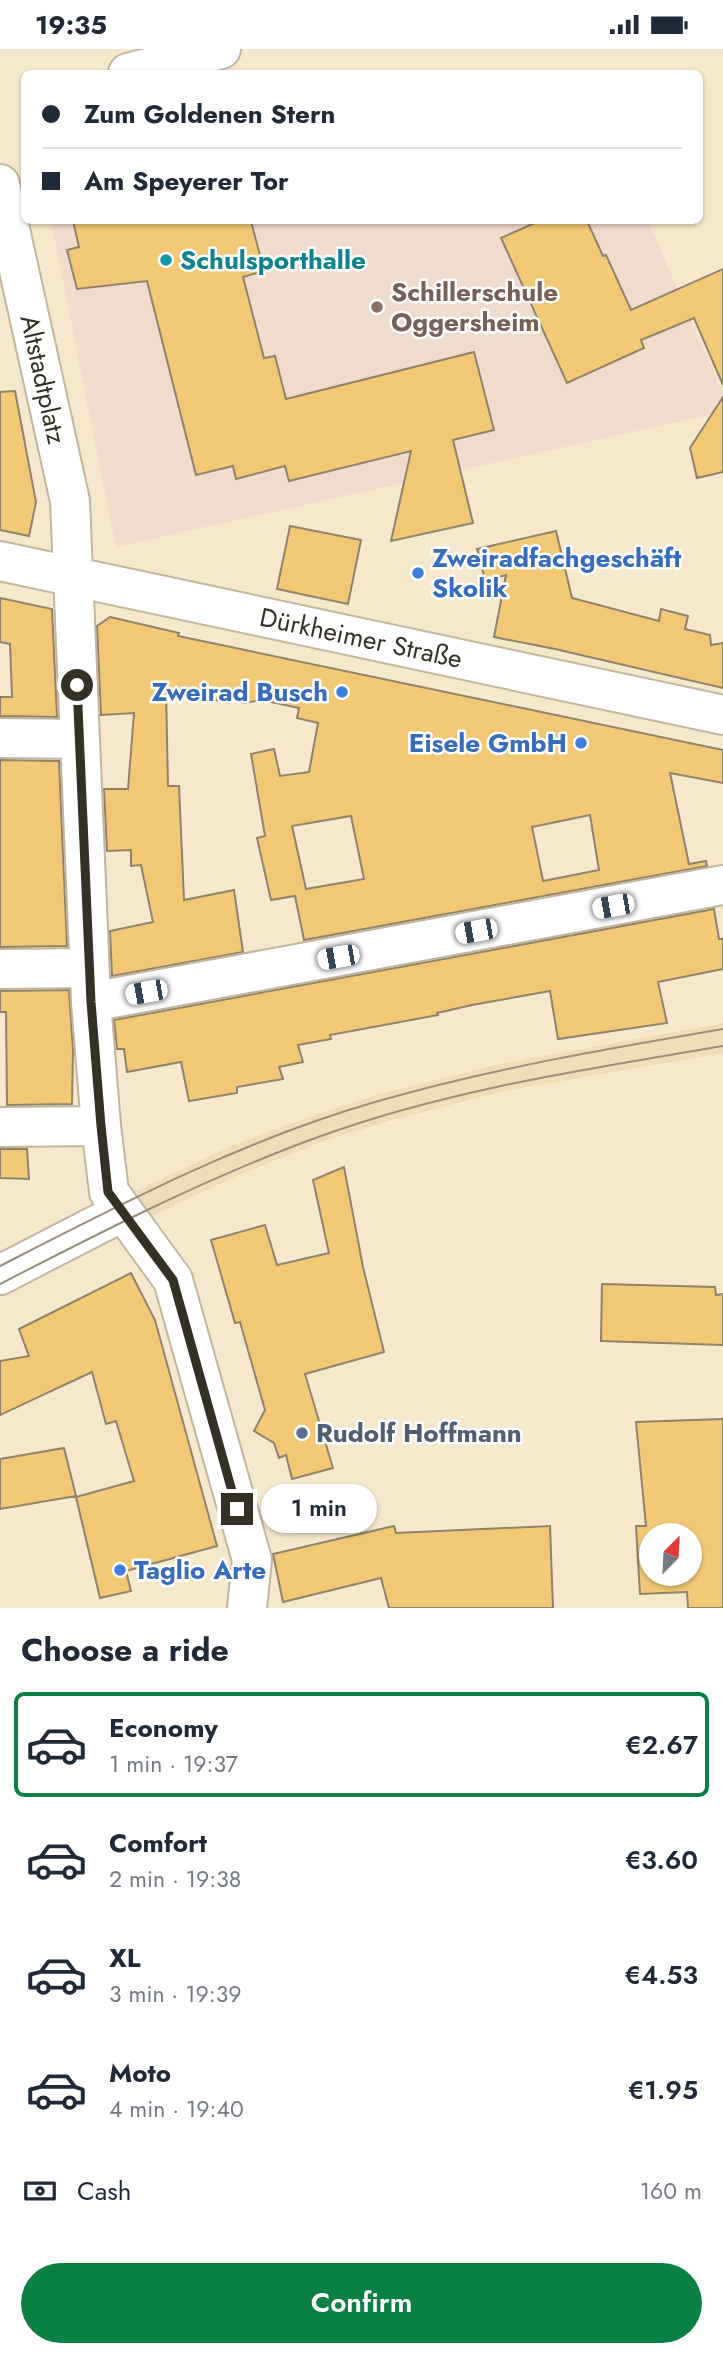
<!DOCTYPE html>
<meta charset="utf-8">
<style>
body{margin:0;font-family:Jost,sans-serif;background:#f6f6f7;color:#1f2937;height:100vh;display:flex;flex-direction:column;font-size:26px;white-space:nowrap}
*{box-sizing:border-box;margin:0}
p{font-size:23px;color:#747a83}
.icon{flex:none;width:38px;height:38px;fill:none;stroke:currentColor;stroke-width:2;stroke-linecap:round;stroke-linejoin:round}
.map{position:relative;height:1559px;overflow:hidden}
.panel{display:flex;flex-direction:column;background:#fff;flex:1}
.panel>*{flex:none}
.banner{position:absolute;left:21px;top:21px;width:682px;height:154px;border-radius:10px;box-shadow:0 2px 5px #0004;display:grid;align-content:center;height:154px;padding:0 21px;background:#fff}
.needle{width:46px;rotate:24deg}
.buttons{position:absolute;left:639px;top:1474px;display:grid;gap:14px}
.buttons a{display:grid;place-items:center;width:63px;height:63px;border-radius:50%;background:#fff;box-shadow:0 2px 5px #0004;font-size:35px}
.end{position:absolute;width:32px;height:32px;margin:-16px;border:9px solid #353025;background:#fff;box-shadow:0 0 0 4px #fff}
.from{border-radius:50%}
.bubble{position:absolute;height:49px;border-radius:24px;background:#fff;box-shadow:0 2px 5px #0004;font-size:23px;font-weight:600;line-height:49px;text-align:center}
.car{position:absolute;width:21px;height:42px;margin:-21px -10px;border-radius:9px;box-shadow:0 0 5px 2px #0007;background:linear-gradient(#fff 24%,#345 0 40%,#fff 0 76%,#345 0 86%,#fff 0)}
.banner b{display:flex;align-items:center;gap:24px;height:66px;font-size:26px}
.banner b+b{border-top:2px solid #e0e1e3}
.banner i{width:18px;height:18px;background:#1f2937}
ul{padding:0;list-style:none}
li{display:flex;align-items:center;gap:21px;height:105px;margin:0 14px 10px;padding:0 7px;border:4px solid transparent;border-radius:10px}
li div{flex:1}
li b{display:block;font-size:26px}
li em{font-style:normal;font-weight:600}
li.current{border-color:#0b8043}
li>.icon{width:63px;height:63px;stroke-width:1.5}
h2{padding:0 21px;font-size:32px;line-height:84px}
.pay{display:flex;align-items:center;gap:18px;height:77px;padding:0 21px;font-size:26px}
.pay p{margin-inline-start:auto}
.cta{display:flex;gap:14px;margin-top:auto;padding:14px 21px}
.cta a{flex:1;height:80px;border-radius:42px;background:#0b8043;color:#fff;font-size:28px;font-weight:600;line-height:80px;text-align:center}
.status{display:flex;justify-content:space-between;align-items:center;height:49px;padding:0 35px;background:#fff;direction:ltr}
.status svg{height:19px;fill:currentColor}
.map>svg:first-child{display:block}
.built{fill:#eedcbb}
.education{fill:#efdccc}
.building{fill:#f1c976;stroke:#8f836a;stroke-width:2;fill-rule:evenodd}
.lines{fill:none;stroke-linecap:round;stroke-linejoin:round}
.minor-casing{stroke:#c3b69c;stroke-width:42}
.minor{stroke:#fff;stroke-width:38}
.tram{stroke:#998f7c;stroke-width:2}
.route{stroke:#353025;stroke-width:9}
.culture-dot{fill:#0f9aa8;stroke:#fff;stroke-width:2.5}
.education-dot{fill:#8d6e63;stroke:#fff;stroke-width:2.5}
.shop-dot{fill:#3f7fe0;stroke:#fff;stroke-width:2.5}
.service-dot{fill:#5c6f8a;stroke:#fff;stroke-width:2.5}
.labels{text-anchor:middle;stroke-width:5;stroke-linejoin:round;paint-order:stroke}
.culture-label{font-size:26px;font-weight:bold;fill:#0d838f;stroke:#fff;text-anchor:start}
.education-label{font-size:26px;font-weight:bold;fill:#785e54;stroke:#fff;text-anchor:start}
.street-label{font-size:26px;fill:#353025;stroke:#fff}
.shop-label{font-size:26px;font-weight:bold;fill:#366cbe;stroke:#fff;text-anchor:start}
.service-label{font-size:26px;font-weight:bold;fill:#4e5e75;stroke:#fff;text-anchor:start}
</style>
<div class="status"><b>19:35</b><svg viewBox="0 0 49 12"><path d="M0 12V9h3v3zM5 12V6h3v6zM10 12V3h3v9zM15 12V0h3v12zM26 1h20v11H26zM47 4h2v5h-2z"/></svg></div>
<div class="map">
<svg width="723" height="1559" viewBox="0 0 723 1559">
<rect width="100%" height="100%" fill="#f6e8cd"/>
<path class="built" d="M 723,974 L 723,1004 L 504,1042 L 385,1073 L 321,1093 L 243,1124 L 132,1176 L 115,1152 L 233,1096 L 315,1066 L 373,1047 L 495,1016 Z"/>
<path class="education" d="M 51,172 L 648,172 L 723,344 L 723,363 L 116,498 Z"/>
<path class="building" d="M 73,172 L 251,172 L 264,222 L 243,228 L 264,309 L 275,307 L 286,350 L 474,303 L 494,381 L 453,391 L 473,474 L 391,492 L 411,402 L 289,432 L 285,417 L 236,430 L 233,417 L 196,426 L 147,232 L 77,240 L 67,201 L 79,198 Z
M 539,172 L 587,172 L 603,207 L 606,206 L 631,261 L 723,220 L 723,336 L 694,269 L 641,291 L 644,299 L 567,334 L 501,189 Z
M 15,342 L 36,453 L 29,487 L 0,481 L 0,343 Z
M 723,348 L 723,423 L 697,429 L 690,399 Z
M 290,477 L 361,491 L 348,555 L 277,540 Z
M 556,482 L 572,549 L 659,572 L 661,560 L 688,567 L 685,580 L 710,586 L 711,596 L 723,594 L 723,639 L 555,600 L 494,588 L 506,526 L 485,531 L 477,500 Z
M 0,549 L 52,560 L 57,668 L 0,667 L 0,648 L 12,648 L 10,595 L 0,593 Z
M 110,568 L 179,584 L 178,587 L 723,701 L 723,734 L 670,724 L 689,815 L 706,812 L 707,817 L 304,891 L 295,847 L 271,851 L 257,789 L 265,787 L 251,705 L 274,700 L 280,727 L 309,723 L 318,674 L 297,669 L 299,659 L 262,651 L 244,654 L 230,650 L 229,654 L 166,640 L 168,737 L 179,737 L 184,851 L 234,841 L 243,903 L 112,927 L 110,882 L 153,873 L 141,816 L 131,817 L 131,801 L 107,802 L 104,740 L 128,740 L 134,664 L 101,666 L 97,577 ZM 590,766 L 599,821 L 543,832 L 532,778 ZM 351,767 L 364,830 L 306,840 L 292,777 Z
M 0,711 L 59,712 L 67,897 L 0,898 Z
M 714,860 L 719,890 L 723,890 L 723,920 L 658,933 L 667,974 L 558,990 L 550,942 L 472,956 L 437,964 L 438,966 L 330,986 L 331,990 L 298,996 L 303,1013 L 279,1018 L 283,1030 L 237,1038 L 237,1044 L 189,1052 L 181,1013 L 127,1023 L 124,1000 L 117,1000 L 114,971 Z
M 69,941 L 73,1000 L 72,1055 L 7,1056 L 6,963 L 0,963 L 0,942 Z
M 0,1100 L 27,1100 L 29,1130 L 0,1129 Z
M 344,1118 L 363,1218 L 384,1303 L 305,1325 L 333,1419 L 292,1430 L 286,1406 L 279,1409 L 274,1394 L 254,1382 L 265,1361 L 240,1273 L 235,1274 L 211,1191 L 265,1176 L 277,1216 L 329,1204 L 313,1131 Z
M 131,1224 L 155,1271 L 217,1497 L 126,1522 L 131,1542 L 100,1549 L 76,1448 L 134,1432 L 116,1372 L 106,1375 L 92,1323 L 0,1366 L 0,1312 L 29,1307 L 19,1280 Z
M 602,1235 L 715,1238 L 716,1246 L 723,1245 L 723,1296 L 601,1292 Z
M 723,1370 L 723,1559 L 688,1559 L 687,1543 L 640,1545 L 636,1477 L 646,1477 L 636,1373 ZM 651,1486 L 690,1486 L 690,1524 L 651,1524 Z
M 64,1399 L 76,1447 L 0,1460 L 0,1410 Z
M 394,1477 L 396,1484 L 550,1477 L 553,1559 L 389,1559 L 381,1529 L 283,1553 L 273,1505 Z"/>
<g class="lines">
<defs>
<g id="minor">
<path d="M 128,24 L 221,0"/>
<path id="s1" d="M 0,135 L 70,452 L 91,953 L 101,1077 L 109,1143 L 173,1231 L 252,1511 L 247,1559"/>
<path id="s2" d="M 0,512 L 723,666"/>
<path d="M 0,689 L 79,690"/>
<path d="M 0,920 L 89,919"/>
<path d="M 91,953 L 723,836"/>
<path d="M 0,1078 L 101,1077"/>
<path d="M 0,1226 L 122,1163"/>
</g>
</defs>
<use href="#minor" class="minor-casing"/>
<use href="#minor" class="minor"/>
<path class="tram" d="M 0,1217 C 121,1155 243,1091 375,1053 C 489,1020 606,1000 723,980
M 0,1235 C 105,1181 210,1127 321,1087 C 451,1040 588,1020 723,997"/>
</g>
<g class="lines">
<path class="route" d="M 77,636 L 91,953 L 101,1077 L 108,1143 L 173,1231 L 237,1460"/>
</g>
<circle class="culture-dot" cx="166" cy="211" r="7"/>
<circle class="education-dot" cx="377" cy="258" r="7"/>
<g class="shop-dot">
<circle cx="418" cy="524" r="7"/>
<circle cx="342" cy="643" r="7"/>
<circle cx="581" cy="694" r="7"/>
<circle cx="120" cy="1521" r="7"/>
</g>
<circle class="service-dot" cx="302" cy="1384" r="7"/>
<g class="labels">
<g class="culture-label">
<text x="180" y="220">Schulsporthalle</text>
</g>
<g class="education-label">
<text x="391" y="252">Schillerschule<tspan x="391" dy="30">Oggersheim</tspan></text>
</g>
<g class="street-label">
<text dy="9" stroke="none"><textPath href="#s1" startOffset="200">Altstadtplatz</textPath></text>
<text dy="9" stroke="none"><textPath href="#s2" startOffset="369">Dürkheimer Straße</textPath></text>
</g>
<g class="shop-label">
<text x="432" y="518">Zweiradfachgeschäft<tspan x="432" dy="30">Skolik</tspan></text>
<text x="328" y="652" text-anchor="end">Zweirad Busch</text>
<text x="567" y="703" text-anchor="end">Eisele GmbH</text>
<text x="134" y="1530">Taglio Arte</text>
</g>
<g class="service-label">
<text x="316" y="1393">Rudolf Hoffmann</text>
</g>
</g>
</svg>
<div class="buttons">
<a><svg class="needle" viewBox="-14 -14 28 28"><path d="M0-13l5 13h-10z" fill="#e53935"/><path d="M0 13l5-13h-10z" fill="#747a83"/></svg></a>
</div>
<i class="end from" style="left:77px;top:636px"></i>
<i class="end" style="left:237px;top:1460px"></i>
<div class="bubble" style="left:261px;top:1435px;width:116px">1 min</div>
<i class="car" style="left:613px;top:857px;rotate:260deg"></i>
<i class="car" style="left:476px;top:882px;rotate:260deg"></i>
<i class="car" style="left:338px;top:908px;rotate:260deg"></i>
<i class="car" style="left:146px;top:943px;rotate:260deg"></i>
<div class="banner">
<b><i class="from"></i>Zum Goldenen Stern</b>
<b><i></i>Am Speyerer Tor</b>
</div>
</div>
<section class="panel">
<h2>Choose a ride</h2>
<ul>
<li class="current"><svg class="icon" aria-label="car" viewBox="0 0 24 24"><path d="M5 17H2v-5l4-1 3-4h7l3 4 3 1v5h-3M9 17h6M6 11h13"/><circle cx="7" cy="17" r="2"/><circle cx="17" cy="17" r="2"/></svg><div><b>Economy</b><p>1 min · 19:37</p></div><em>€2.67</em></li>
<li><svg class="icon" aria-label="car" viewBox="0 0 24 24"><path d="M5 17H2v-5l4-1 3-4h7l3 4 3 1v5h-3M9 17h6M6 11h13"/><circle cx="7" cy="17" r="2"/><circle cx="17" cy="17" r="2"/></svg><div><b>Comfort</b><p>2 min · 19:38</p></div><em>€3.60</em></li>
<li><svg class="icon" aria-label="car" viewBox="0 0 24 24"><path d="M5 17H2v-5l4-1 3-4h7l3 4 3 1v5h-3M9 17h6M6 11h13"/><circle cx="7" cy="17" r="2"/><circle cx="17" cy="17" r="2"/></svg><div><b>XL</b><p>3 min · 19:39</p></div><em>€4.53</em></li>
<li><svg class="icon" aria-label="car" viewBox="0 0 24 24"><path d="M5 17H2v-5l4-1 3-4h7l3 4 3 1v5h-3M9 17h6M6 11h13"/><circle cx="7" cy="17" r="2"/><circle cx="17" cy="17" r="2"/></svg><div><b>Moto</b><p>4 min · 19:40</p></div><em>€1.95</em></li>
</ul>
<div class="pay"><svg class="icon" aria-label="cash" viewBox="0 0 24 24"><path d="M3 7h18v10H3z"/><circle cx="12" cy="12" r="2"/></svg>Cash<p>160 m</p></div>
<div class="cta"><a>Confirm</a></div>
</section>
